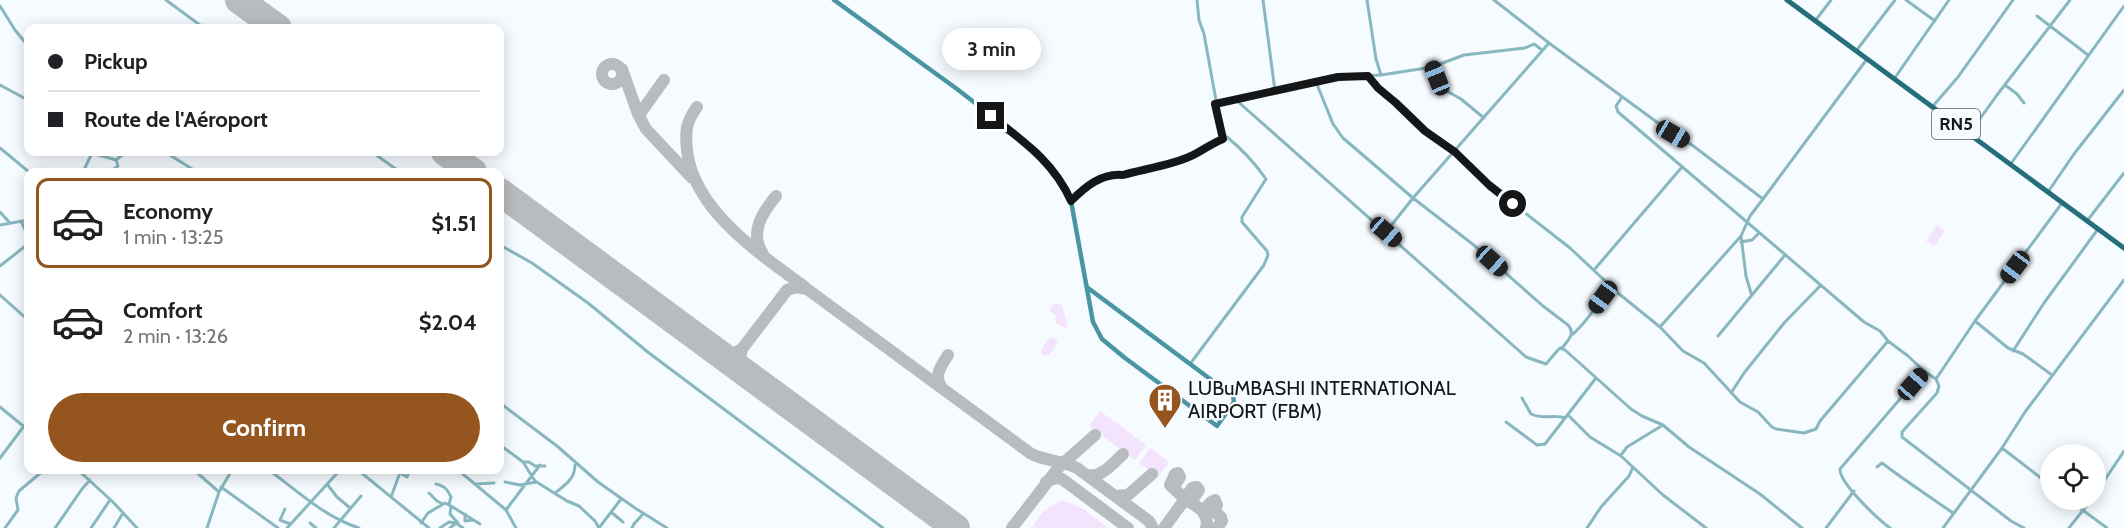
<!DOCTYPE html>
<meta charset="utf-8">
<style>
body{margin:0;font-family:Cabin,sans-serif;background:#f6f6f6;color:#202124;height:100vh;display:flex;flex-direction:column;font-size:22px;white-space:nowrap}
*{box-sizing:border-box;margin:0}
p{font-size:20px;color:#757577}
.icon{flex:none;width:33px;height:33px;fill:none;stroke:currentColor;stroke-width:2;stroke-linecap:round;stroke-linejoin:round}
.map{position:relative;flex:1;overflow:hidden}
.side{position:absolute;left:24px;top:168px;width:480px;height:306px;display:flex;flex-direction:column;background:#fff;border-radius:12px;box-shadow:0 3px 15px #0003}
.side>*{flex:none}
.hud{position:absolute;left:24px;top:24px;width:480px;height:132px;border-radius:12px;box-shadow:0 3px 15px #0003;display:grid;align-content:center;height:132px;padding:0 24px;background:#fff}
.tools{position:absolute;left:2040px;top:444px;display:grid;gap:12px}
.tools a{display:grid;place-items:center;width:66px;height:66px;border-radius:50%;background:#fff;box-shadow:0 3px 15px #0003;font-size:30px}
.end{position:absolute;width:27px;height:27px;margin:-14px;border:8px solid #141618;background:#fff;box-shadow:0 0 0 3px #fff}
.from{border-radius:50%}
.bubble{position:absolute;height:42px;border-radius:21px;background:#fff;box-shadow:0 3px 15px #0003;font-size:20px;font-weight:700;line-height:42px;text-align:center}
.car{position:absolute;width:18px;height:36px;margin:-18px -9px;border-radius:8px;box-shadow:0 0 4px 2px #0007;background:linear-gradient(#222 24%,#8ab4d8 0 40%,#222 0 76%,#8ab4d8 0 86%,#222 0)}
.hud b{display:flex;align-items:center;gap:21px;height:57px;font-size:22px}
.hud b+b{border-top:2px solid #e0e0e0}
.hud i{width:15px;height:15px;background:#202124}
ul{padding:10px 0 0;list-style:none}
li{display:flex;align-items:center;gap:18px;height:90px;margin:0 12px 9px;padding:0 12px;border:3px solid transparent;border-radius:12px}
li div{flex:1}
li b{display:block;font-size:22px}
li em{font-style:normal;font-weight:700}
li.active{border-color:#95551f}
li>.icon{width:54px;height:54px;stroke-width:1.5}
.cta{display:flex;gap:12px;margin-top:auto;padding:12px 24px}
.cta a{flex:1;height:69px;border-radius:36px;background:#95551f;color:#fff;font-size:24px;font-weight:700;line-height:69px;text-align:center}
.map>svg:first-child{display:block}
.green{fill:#f3e3fc}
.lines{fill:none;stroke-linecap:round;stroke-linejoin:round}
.taxiway{stroke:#b8bcbf;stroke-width:12}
.runway{stroke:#b8bcbf;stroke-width:28}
.minor{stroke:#88b7c0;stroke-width:3}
.secondary{stroke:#4996a2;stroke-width:4.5}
.trunk{stroke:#246f7a;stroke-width:5}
.route{stroke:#141618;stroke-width:8}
.labels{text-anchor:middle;stroke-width:4.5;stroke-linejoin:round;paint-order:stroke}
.shield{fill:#f6fbff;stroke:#585b5d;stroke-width:1.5}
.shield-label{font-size:18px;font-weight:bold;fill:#141618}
.poi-label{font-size:20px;fill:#141618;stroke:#f6fbff;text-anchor:start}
</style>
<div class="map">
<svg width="2124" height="528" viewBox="0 0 2124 528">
<rect width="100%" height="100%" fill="#f6fbff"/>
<path class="green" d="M 1937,225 L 1945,231 L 1934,246 L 1926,241 Z
M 1054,304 L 1062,305 L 1068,327 L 1065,328 L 1055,322 L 1056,316 L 1049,311 Z
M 1053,337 L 1057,340 L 1057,345 L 1049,355 L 1044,356 L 1041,352 C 1042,346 1048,338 1053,337 Z
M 1100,411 L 1146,445 L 1135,460 L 1089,426 Z
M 1150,448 L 1169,462 L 1158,477 L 1139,463 Z
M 1062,501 C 1080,503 1094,518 1108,528 L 1032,528 C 1039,515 1047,505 1062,501 Z"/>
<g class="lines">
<path class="taxiway" d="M602 74a10 10 0 1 1 20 0a10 10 0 1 1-20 0Z
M 622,69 L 638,114 L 646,129 L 692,178
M 697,107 C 686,122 685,131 687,150 C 693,210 760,254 805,287
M 639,115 L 664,80
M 763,254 C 749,233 762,213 776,196
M 742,349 L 740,358 L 745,373
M 719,353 L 731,355 L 742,349 L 787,290 L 796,287 L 807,289 L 1030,453 C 1045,462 1060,459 1077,468 L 1149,521 L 1153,528
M 942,388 C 933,376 941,366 948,355
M 1088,475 C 1102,478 1113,463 1123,454
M 1046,482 L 1056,478 L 1062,479 L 1128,528
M 1115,496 L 1128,495 L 1152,474
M 1183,502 L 1192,488 L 1197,487 L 1199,490 L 1193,499
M 1182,503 L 1188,501 C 1199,507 1210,514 1206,528
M 1207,506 L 1221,517 L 1222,521 L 1217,528
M 1197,507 L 1205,509 L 1211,502 L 1215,500 L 1217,505 L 1211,513
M 1012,528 L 1059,467 L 1095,435
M 1164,528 L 1183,502 L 1182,496 L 1170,485 L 1175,474 L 1178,473 L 1180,477 L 1175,485"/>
<path class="runway" d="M 239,0 L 278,28
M 445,152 L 473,172
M 500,192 L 956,528"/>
<path class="minor" d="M 166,0 L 204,28
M 1197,0 L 1199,20 L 1204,34 L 1223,139
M 1263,0 L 1275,91
M 1367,0 L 1376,59 L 1381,75
M 1494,0 L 1549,43 L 1673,134 L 1692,145 L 1763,199 L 1867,59
M 1906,0 L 1935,21
M 0,6 L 15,30 L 28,46
M 2037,16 L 2088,55
M 1815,21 L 1831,0
M 1856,51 L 1895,0
M 1432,67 L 1438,86 L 1461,99 L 1484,118
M 1368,76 L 1378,88 L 1425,131 L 1455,152 L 1489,185 L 1570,248 L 1618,293 L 1660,327 L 1683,351 L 1704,363 L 1740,402 L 1758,412 L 1772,427 L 1776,429 L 1804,433 L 1816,429 L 1820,421 L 1888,341
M 1894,79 L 1949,0
M 1316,82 L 1333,124 L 1343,138 L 1413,198 L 1475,246 L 1543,306 L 1568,325 C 1576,334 1568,340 1562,348
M 0,85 L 28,100
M 2005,85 L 2017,94 L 2024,103
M 1622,97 L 1616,106 L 1618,112 L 1864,322 L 1880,331 L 1888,341 L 1908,356 L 1924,371 L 1936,379 L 1939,386 L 1937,393 L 1902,432 L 1902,437 L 2011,521 L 2024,528
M 1235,99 L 1526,357 L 1546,364 L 1558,350 L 1560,348 L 1565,350 L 1631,409 L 1642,416 L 1663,425 L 1689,447 L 1760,494 L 1802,528
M 1215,104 L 1338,77 L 1381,75 L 1420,69 L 1432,67 L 1464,55 L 1525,48 L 1534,44 L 1542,50
M 1933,106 L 1958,77 L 2013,0
M 1969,134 L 1997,95 L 2070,0
M 0,148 L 29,172
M 88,152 L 116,160 L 118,166 L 110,172
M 165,152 L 197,172
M 372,152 L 400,172
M 116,160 L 126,152
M 2010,165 L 2124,6
M 83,172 L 92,153
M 2048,192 L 2074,154 L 2124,90
M 1071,201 C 1086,186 1100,174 1123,175 L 1180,160 L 1197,154 L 1206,146 L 1227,137 C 1243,150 1254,162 1266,179 L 1242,217 L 1242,222 L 1267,251 L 1268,255 L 1264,265 L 1190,364
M 0,212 L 9,222
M 21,221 L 28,236
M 2087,221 L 2124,173
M 0,225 L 28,220
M 1386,232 L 1413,198 L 1549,43
M 1741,236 L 1746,276 L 1751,293
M 1741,242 L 1752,240 L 1759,233
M 500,245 L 532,263 L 588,303 L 649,353 L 883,528
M 0,266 L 28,244
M 1594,270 L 1682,167
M 0,295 L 28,320
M 1975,321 L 2008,348 L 2023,354 L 2052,375
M 1660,327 L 1741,236 L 1750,216 L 1763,199
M 1573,334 C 1588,321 1599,302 1611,286
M 1718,336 L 1785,255
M 2013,351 L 2044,303 L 2098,229
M 1936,379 L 1975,321 L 2062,203
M 1731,393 L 1744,373 L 1785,322 L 1821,285
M 1522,398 L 1531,414 C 1544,420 1554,414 1565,418
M 500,403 L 557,446 L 598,482 L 635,508 L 667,528
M 0,407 L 28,430
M 1568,415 L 1590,437 L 1621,456 L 1663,495 L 1706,528
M 1506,422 L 1537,445 L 1545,444 L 1596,378
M 500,445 L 523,462 L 535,481 L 567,501 L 579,506 L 595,521 L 599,528
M 2002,448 L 2050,485
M 1621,455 L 1627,447 L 1663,425
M 0,458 L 24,426
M 523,462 L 529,462 L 535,466 L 545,466
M 1877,467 L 1882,463 C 1904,480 1929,496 1953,513
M 78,470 L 113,502 L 137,528
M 194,470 L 219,492
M 269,470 C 297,491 325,517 359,528
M 358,470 L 429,528
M 419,470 L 423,472
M 458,470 L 506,510 L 516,528
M 434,472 L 436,470
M 400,473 L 407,477 L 410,470
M 505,482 L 520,485 L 536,482
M 327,484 L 337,497 L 349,507
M 436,484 C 445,486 447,489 451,497 L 449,504
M 475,484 L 494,483
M 221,487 L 278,528
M 429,493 L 437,501 L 441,503
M 555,493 C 565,485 575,479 575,465
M 2096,493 L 2124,451
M 391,497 L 401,470
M 2069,500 L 2107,528
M 451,506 L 480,524
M 285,509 L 280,520 L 290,524
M 506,510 L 540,465
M 611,512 L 623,522
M 465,514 L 465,521 L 473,520
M 310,523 L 316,528
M 421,523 L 428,513 L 445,503 L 451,506 L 450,514 L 458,523
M 5,528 L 18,510 L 16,498 L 19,491 L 44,470
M 55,528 L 82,489 L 90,480
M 91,528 L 110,500
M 114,528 L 123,513
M 207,528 L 219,492 L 232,470
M 287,528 L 340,470
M 334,528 L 361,496
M 440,528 L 449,522 L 456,523
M 450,528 L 456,523 L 463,528
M 599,528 L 621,499
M 632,528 L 634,524 L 643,514
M 1587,528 L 1601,507 L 1629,476 L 1633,467
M 1826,528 L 1854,491
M 1890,528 C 1878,519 1839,483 1840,469 L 1924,371
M 1943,528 L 2002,448 L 2025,412 L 2124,280
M 2069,528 L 2091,500"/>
<path class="secondary" d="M 834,0 L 957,89 L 1037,151 L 1057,175 L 1071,201 L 1093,322 L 1102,339 L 1125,358 L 1217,426 L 1234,402 L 1233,396 L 1088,288"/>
<path class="trunk" d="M 1787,0 L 2124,248"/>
</g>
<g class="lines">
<path class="route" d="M 991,116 C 1023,141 1054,162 1071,201 C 1085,187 1101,173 1123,175 C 1144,169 1178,164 1197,153 C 1206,148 1213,143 1223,139 L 1215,104 L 1338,77 L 1368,76 L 1378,88 L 1396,103 L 1425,131 L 1455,152 L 1489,185 L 1513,204"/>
</g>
<defs>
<symbol id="building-pin" viewBox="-11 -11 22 30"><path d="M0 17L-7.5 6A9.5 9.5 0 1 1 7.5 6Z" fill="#95551f" stroke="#f6fbff"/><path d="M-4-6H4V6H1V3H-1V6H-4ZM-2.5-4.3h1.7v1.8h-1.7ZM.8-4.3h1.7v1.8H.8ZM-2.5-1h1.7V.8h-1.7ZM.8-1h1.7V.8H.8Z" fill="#fff"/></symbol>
</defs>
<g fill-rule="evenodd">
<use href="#building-pin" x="1146" y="381" width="38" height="52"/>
</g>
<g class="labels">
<rect class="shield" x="1932" y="109" width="48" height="30" rx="4.5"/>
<g class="shield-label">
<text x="1956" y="130">RN5</text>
</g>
<g class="poi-label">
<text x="1188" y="395">LUBuMBASHI INTERNATIONAL<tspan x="1188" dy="23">AIRPORT (FBM)</tspan></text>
</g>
</g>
</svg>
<div class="tools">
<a><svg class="icon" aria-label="locate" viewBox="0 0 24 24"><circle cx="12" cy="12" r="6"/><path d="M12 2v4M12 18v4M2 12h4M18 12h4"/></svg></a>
</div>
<i class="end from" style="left:1513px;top:204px"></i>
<i class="end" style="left:991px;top:116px"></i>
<div class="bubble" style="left:942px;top:28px;width:99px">3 min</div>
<i class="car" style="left:1437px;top:78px;rotate:338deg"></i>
<i class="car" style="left:1673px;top:134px;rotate:120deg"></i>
<i class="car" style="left:1386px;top:232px;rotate:131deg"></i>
<i class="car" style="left:1492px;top:261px;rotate:132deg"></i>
<i class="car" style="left:2015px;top:267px;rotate:217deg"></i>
<i class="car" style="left:1603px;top:297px;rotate:216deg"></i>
<i class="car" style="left:1913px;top:384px;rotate:41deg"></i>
<div class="hud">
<b><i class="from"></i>Pickup</b>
<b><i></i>Route de l'Aéroport</b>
</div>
<section class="side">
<ul>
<li class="active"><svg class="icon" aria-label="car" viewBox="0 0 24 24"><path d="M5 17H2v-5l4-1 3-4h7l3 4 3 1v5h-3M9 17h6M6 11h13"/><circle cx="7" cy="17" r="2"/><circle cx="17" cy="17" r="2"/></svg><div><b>Economy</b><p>1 min · 13:25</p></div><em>$1.51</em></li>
<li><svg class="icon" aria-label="car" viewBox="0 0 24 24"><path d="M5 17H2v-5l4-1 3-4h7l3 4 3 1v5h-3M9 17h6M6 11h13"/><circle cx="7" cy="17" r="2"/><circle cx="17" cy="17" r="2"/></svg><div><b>Comfort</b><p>2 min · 13:26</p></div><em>$2.04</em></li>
</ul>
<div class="cta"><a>Confirm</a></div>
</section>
</div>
